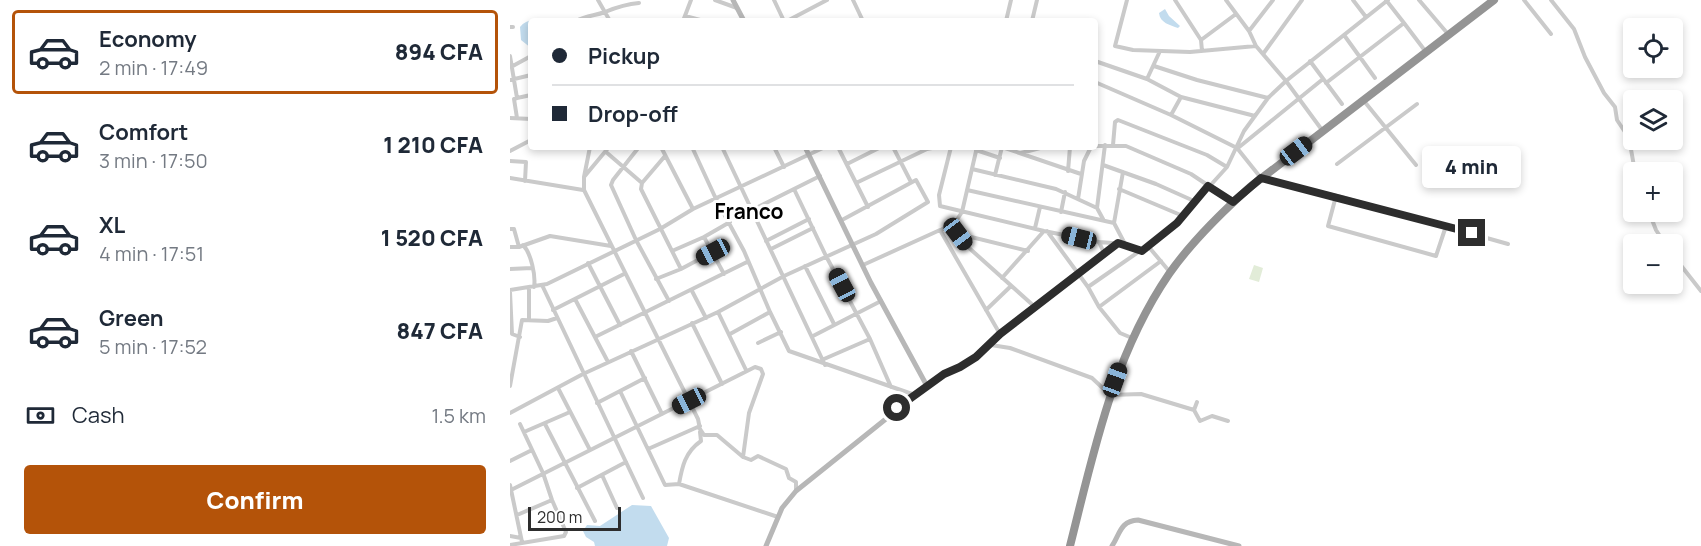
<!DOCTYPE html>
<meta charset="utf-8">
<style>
body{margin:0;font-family:Manrope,sans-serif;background:#f2f2f3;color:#1f2937;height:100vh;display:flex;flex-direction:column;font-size:22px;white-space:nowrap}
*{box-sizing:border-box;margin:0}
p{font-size:20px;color:#747a83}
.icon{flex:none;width:33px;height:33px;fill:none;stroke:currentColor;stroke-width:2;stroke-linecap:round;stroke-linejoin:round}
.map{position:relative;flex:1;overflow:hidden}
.details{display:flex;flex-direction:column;background:#fff;width:510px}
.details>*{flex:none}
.banner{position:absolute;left:18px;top:18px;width:570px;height:132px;border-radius:6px;box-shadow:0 3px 9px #0003;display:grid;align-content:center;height:132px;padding:0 24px;background:#fff}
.fabs{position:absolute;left:1113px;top:18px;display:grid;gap:12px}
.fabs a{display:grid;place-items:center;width:60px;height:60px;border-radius:6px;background:#fff;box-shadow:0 3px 9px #0003;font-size:30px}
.scale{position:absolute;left:18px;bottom:15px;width:93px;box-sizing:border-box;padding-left:6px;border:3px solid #2d2d2d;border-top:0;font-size:16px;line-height:21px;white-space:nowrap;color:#2d2d2d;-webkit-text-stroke:4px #fff;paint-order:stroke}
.end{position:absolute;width:27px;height:27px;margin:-14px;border:8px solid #2d2d2d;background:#fff;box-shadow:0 0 0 3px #fff}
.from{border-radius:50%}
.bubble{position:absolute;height:42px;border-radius:6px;background:#fff;box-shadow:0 3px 9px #0003;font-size:20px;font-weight:800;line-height:42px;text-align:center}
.car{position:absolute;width:18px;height:36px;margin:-18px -9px;border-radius:8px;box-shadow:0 0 4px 2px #0007;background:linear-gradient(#222 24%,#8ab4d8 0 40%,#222 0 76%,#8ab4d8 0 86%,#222 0)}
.banner b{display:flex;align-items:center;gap:21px;height:57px;font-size:22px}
.banner b+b{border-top:2px solid #e0e1e3}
.banner i{width:15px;height:15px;background:#1f2937}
ul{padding:10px 0 0;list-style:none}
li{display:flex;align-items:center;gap:18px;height:84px;margin:0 12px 9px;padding:0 12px;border:3px solid transparent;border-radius:6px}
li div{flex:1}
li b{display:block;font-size:22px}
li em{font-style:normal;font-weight:800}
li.current{border-color:#b45309}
li>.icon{width:54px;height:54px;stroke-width:1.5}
.pay{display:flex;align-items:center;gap:15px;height:66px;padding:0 24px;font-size:22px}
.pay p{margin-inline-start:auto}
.primary-button{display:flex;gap:12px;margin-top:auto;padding:12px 24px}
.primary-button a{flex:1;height:69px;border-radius:6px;background:#b45309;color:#fff;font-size:24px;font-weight:800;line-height:69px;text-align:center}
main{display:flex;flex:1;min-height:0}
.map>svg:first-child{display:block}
.green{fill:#e2ecd8}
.water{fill:#c2dcee}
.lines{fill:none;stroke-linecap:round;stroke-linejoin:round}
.street{stroke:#cacaca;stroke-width:4}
.secondary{stroke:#b7b7b7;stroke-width:5}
.highway{stroke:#949494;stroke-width:8}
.route{stroke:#2d2d2d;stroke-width:8}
.labels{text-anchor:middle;stroke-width:6;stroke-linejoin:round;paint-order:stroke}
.district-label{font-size:21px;font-weight:bold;fill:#000;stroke:#fff}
</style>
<main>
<section class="details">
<ul>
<li class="current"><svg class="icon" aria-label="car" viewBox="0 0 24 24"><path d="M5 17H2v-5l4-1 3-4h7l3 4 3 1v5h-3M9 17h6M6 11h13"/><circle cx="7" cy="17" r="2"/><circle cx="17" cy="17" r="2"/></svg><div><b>Economy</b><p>2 min · 17:49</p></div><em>894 CFA</em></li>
<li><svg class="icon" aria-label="car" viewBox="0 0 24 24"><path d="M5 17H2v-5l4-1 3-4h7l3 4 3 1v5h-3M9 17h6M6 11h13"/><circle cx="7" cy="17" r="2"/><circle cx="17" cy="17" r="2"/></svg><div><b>Comfort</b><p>3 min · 17:50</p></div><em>1 210 CFA</em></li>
<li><svg class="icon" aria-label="car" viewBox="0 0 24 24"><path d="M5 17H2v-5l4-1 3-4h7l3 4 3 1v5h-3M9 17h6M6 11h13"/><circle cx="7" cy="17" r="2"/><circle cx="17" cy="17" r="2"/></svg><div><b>XL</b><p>4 min · 17:51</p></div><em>1 520 CFA</em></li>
<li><svg class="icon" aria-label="car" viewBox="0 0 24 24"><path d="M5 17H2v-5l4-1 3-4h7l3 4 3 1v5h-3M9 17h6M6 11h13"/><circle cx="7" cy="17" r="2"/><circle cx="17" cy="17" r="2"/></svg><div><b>Green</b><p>5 min · 17:52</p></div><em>847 CFA</em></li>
</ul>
<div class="pay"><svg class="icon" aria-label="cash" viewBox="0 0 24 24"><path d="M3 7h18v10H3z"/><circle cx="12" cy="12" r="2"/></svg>Cash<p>1.5 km</p></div>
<div class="primary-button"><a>Confirm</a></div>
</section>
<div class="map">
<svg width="1191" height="546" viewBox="0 0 1191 546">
<rect width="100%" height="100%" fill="#fff"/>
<path class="green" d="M 744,265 L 753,268 L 749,282 L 739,279 Z"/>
<path class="water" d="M 655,9 L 659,16 L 670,26 L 668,28 C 660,25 650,23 649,13 Z
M 40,18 L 45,21 L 21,21 L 21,48 L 11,40 L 10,27 C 17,18 29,19 40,18 Z
M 122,505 L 141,506 L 159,538 L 157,546 L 85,546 L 84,542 L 76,537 L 73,531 L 77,525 L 90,526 Z"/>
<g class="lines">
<path class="street" d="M 88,0 L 100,21
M 205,0 L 227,8
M 264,0 L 274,21
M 343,0 L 353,21
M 617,0 L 605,46 L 623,50 L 680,52 L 746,46 L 776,81 L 812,130
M 665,0 L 691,40 L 692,51
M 716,0 L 739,31 L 746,46
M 843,0 L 856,17
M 876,0 L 894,23
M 909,0 L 938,34
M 1014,0 L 1041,34
M 1041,0 L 1064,29 L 1075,57 L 1094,93 L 1105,107 L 1107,120 L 1119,138 L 1125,172
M 175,16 L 194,21
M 66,21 C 77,15 84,16 95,12 C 107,7 116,4 129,3
M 173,21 L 181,0
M 277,21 L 317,0
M 496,21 L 501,0
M 522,21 L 527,0
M 0,27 L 3,27
M 739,31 L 763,0
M 834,35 L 865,78
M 691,40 L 726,14
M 753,54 L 792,0
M 0,56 L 7,98 L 4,99 L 7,118
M 585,61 L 637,79 L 671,97 L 745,116
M 800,61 L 832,104
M 644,66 L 687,80 L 758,98
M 1,67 L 21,56
M 637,79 L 650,51
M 0,80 L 21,75
M 585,82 L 661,115 L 727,148 L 751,178 L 831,197 L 998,244
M 816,83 L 894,23 L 916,52
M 7,98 L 21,95
M 854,101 L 906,165
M 661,115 L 671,97
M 0,118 L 21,119
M 603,145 L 605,122 L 608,120 L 697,155 L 717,167
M 585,146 L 616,146 L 681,174 L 723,202
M 99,147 L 74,177 L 74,190 L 188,419 L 190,429 L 194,435 L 207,435 L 233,457
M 129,147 L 103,180 L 101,185 L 126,240 L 159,301
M 151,147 L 183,209
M 182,147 L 206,199 L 234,251 L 260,312 L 279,351 L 405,395
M 212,147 L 315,365
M 264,147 L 274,167
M 328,147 L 358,207
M 383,147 L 401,182
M 441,147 L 429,195 L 430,206 L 534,231 L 589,242 L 615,244 L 632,251
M 492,147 L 571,174
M 728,148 L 813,79
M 466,150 L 490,158
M 0,151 L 21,140
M 96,152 L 132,183
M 511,153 L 534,147
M 155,156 L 132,183 L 131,189 L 171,269
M 0,161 L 16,162 L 15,181
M 337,164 L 371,147
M 827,164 L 907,104
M 593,165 L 646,184 L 684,201
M 462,169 L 546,189 L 587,208
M 558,171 L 560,147
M 613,172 L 604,223 L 615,244
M 485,175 L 492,147
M 74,177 L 80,147
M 0,178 L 73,190
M 346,183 L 417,149 L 427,147
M 284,189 L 316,256 L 360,339 L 381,387
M 609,189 L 673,216
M 457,190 L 604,223
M 826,196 L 818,226 L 926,256 L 936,226
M 568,199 L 574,161 L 581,147
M 242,210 L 310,176
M 551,212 L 555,192
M 1139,212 L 1146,230 L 1155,244
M 593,219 L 587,208 L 595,145
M 439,226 L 458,247 L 525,307
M 525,228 L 530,207
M 0,229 L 4,229 L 9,247 L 0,247
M 431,230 L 446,221 L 452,212 L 467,147
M 537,231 L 578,287 L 589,307 L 651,261
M 449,234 L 518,251
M 194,237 L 214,274
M 256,241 L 299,219
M 589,242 L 594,253
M 13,245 C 21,253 26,276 24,287
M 638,246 L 659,271
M 9,247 L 40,236 L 101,246
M 261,249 L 303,228
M 162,251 L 194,237 L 220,222
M 1162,254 L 1191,291
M 78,263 L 110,325
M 353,265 L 430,230 L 490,334
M 295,266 L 324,324
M 0,269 L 22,268
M 492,278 L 534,231
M 146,279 L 171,269 L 203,252
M 32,285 L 133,498
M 578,287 L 660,230 L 717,167 L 734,131 L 758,98 L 776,81 L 878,0
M 0,290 L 37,284 L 150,229 L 183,209 L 315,147
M 182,291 L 196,318
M 0,292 L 2,334 L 10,337
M 65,299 L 98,362
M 589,307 L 610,333 L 622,338
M 43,310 L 114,274
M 476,310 L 501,286
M 208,312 L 236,370
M 19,319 L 19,288
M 182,323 L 212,384
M 220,334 L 260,312
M 303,336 L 371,301
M 85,337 L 237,262
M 248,343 L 271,332
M 481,345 L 500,348 L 582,378 L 600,395 L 631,394 L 684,410 L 690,421 L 702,416 L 718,421
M 121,351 L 152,414
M 314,359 L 360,339
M 0,386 L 12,320 L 38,321 L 47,318
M 417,386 L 434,374 L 450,367 L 466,357 L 490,334 L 608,244
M 48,388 L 80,450
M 110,391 L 155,485 L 169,484
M 87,403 L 135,378
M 684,410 L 687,402
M 0,413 L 73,374 L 208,312 L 274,276 L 366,234 L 418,202 L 406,180 L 332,220
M 35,424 L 85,521
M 14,432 L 60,412
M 190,432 L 191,441 C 175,452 172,467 169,484 L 268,517
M 138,449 L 190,426
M 0,461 L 22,450
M 92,475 L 107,508
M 0,485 L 12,542
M 67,488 L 116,462
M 1,490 L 245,367 L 251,369 L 253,374 L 239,413 L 233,457 L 241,460 L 248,456 L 276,469 L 279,478 L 286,482 L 286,491
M 7,515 L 42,500
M 0,536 L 11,538
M 0,545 L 54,536 L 56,532 L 42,500 L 33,473 L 10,424"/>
<path class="secondary" d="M 223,0 L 234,21
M 256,546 L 272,508 L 286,491 L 417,386 L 361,283 L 295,147
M 602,546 C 610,534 610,521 628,520 L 729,546"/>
<path class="highway" d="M 560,546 C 584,451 603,356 659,274 C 682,241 711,213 740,187 L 984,0"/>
</g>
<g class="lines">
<path class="route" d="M 387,408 L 434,374 L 450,367 L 466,357 L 490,334 L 608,243 L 632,251 L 667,223 L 698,186 L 723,202 L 751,178 L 962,233"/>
</g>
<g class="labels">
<g class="district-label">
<text x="239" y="219">Franco</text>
</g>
</g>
</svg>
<div class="fabs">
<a><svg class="icon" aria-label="locate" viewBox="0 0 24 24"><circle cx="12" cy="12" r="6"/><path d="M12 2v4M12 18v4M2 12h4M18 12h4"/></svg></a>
<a><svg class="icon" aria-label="layers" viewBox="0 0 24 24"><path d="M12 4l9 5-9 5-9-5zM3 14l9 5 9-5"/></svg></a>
<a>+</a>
<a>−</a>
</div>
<div class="scale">200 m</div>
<i class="end from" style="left:387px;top:408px"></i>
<i class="end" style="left:962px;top:233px"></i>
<div class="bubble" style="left:912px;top:146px;width:99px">4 min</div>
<i class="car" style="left:786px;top:151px;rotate:53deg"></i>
<i class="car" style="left:448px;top:234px;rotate:143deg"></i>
<i class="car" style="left:569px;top:238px;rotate:284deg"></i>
<i class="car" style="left:203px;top:252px;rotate:242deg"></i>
<i class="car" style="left:332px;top:285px;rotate:332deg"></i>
<i class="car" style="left:605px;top:380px;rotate:20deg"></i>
<i class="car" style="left:179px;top:401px;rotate:243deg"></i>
<div class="banner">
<b><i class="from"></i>Pickup</b>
<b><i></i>Drop-off</b>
</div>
</div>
</main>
